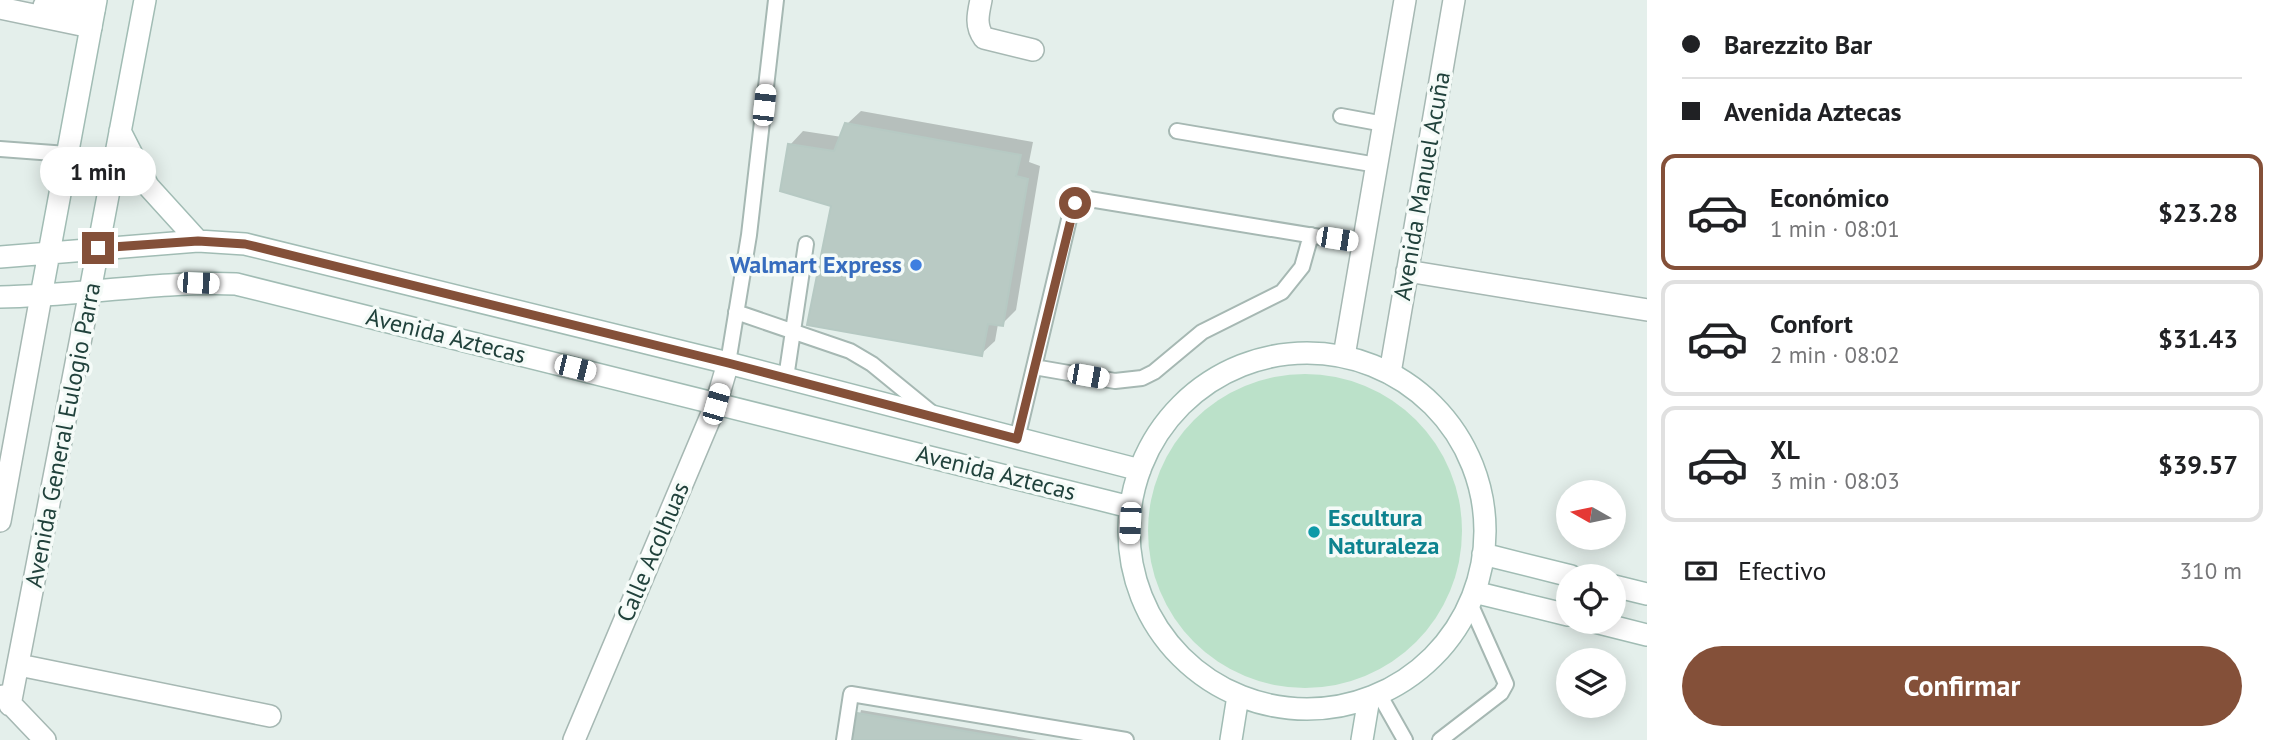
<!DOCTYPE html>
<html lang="es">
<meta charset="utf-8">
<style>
body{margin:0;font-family:"PT Sans",sans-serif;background:#f6f6f6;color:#202124;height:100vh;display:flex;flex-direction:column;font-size:26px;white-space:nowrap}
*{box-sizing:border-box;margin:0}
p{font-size:23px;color:#757577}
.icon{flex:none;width:38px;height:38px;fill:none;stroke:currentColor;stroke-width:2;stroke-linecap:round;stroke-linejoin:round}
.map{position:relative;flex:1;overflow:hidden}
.sheet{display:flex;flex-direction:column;background:#fff;width:630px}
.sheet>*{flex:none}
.banner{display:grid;align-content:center;height:154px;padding:0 35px;background:#fff}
.needle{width:46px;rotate:279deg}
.fabs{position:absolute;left:1556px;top:480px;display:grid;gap:14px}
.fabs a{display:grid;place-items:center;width:70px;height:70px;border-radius:50%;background:#fff;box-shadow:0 4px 18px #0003;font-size:35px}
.end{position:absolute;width:32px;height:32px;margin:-16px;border:9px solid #845039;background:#fff;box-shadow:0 0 0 4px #fff}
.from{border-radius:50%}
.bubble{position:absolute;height:49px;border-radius:24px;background:#fff;box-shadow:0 4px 18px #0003;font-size:23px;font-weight:600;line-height:49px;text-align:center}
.car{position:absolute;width:21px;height:42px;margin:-21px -10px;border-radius:9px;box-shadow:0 0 5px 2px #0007;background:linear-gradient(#fff 24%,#345 0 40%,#fff 0 76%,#345 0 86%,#fff 0)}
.banner b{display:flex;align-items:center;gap:24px;height:66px;font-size:26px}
.banner b+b{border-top:2px solid #e0e0e0}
.banner i{width:18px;height:18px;background:#202124}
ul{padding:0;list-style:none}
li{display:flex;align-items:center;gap:21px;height:116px;margin:0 14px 10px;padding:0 21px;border:4px solid #e0e0e0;border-radius:14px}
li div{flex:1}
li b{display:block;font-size:26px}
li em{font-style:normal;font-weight:600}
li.current{border-color:#845039}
li>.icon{width:63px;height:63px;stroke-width:1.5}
.pay{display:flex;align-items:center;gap:18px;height:77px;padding:0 35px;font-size:26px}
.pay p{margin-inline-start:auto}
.button{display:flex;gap:14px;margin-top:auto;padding:14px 35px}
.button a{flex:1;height:80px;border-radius:42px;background:#845039;color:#fff;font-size:28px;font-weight:600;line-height:80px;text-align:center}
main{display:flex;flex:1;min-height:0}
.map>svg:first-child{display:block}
.park{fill:#bbe1c9}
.shadow{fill:#0003}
.building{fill:#b9cac4;stroke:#b6c9c3;stroke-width:2}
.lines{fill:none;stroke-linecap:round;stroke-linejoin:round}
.lane-casing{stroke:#a6b8b3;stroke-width:18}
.street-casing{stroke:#a6b8b3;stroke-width:24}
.secondary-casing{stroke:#a1bcb4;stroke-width:24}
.lane{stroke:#fff;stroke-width:14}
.street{stroke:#fff;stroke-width:21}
.secondary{stroke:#fff;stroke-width:21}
.route{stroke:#845039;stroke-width:9}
.shop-dot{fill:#3f7fe0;stroke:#f5fbf8;stroke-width:2.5}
.culture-dot{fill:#0f9aa8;stroke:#f5fbf8;stroke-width:2.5}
.labels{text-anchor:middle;stroke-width:7;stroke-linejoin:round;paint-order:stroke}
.street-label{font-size:24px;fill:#21423c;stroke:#f5fbf8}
.shop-label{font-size:24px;font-weight:bold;fill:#366cbe;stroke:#f5fbf8;text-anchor:end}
.culture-label{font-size:24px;font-weight:bold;fill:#0d838f;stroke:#f5fbf8;text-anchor:start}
</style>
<main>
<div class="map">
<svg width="1647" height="740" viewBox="0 0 1647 740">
<rect width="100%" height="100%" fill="#e4efeb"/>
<path class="park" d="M1148 531a157 157 0 1 1 314 0a157 157 0 1 1-314 0Z"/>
<path class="shadow" d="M 861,111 L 1033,142 L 1029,162 L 1040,166 L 1016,310 L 1002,324 L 998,324 L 995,341 L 981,354 L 833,205 L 790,145 L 803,131 L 842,137 L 847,124 Z
M 861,710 L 1037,740 L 854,740 Z"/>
<path class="building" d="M 845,123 L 1021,155 L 1016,176 L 1028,179 L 1003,326 L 988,324 L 982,356 L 807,325 L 831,206 L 780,191 L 788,144 L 834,151 Z
M 857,713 L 1018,740 L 852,740 Z"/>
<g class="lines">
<defs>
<path id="lane" d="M 1341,116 L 1384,124
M 1177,131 L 1377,165
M 0,149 L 67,154
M 736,312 L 850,351 L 872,364 L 932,413
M 728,363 L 749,235 L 776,0
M 1034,367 L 1115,381 L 1142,378 L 1154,372 L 1202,332 L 1282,292 L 1302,267 L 1311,235
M 786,378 L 806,244
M 1017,439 L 1071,211 L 1083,198 L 1363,244
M 1379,694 L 1405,740
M 844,740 L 851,694 L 1126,740
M 1440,740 L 1501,693 L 1506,684 L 1469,601"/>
<path id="street" d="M 981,0 C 978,14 975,26 984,38 L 1033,50
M 44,6 L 94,10
M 0,8 L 91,27
M 1407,271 L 1647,310
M 1344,356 L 1405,0
M 1390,373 L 1454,0
M 0,521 L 41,296
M 19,665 L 270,716
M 3,696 L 45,740
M 10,705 L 90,291
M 574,740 L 716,404 L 728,363"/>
<path id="secondary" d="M 120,131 L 148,186 L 198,241
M 0,257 L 198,241 L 245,244 L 728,363 L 1140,470
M 90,291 L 145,0
M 41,296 L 96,0
M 0,297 C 79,296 157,281 236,284 L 1130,507
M1129 531a178 178 0 1 1 356 0a178 178 0 1 1-356 0Z
M 1483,554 L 1571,576
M 1614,586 L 1647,594
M 1474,592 L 1568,615
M 1591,621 L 1647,635
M 1231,740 L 1238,696
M 1362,740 L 1369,698"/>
</defs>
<use href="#lane" class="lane-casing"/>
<use href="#street" class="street-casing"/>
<use href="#secondary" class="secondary-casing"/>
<use href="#lane" class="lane"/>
<use href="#street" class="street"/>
<use href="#secondary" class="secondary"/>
</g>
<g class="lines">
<path class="route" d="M 98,248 L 198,241 L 245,244 L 728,363 L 1017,439 L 1075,203"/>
</g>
<circle class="shop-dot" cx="916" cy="265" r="7"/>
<circle class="culture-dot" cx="1314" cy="532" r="7"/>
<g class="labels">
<g class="street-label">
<text transform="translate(1422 186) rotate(-80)" y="8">Avenida Manuel Acuña</text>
<text transform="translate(446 336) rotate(14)" y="8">Avenida Aztecas</text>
<text transform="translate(63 435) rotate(-79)" y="8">Avenida General Eulogio Parra</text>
<text transform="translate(996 473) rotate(14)" y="8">Avenida Aztecas</text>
<text transform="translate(653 552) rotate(-67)" y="8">Calle Acolhuas</text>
</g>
<g class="shop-label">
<text x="902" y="273">Walmart Express</text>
</g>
<g class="culture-label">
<text x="1328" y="526">Escultura<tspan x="1328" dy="28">Naturaleza</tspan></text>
</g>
</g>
</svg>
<div class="fabs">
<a><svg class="needle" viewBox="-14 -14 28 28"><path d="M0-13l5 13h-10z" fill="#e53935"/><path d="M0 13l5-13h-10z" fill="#757577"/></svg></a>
<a><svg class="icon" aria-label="locate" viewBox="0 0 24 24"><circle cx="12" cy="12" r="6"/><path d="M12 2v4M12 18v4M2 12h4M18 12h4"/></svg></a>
<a><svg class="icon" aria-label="layers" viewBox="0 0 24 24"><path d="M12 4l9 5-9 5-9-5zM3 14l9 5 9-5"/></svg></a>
</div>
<i class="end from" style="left:1075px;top:203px"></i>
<i class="end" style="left:98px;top:248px"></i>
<div class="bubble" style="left:40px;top:147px;width:116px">1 min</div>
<i class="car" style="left:764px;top:105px;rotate:6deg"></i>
<i class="car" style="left:1337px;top:239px;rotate:99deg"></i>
<i class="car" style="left:198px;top:283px;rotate:92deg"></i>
<i class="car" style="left:575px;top:368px;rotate:104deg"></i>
<i class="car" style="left:1088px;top:376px;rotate:100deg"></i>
<i class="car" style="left:716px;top:404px;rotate:16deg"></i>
<i class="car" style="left:1130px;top:523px;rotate:183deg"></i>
</div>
<section class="sheet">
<div class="banner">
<b><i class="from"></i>Barezzito Bar</b>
<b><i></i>Avenida Aztecas</b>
</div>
<ul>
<li class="current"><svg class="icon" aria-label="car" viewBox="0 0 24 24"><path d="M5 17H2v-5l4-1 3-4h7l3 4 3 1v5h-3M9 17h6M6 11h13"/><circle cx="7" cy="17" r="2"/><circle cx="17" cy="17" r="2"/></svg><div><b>Económico</b><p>1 min · 08:01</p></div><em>$23.28</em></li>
<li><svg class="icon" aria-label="car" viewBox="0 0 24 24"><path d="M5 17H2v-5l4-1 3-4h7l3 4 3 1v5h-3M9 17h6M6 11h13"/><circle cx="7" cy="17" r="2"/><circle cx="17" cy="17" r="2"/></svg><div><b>Confort</b><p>2 min · 08:02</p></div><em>$31.43</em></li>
<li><svg class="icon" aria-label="car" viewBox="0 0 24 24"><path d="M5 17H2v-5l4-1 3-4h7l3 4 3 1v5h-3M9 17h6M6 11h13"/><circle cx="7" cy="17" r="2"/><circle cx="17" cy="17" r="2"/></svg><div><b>XL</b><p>3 min · 08:03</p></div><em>$39.57</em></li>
</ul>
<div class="pay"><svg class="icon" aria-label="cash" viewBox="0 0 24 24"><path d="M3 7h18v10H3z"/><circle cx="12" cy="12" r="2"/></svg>Efectivo<p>310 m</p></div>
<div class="button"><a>Confirmar</a></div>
</section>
</main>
